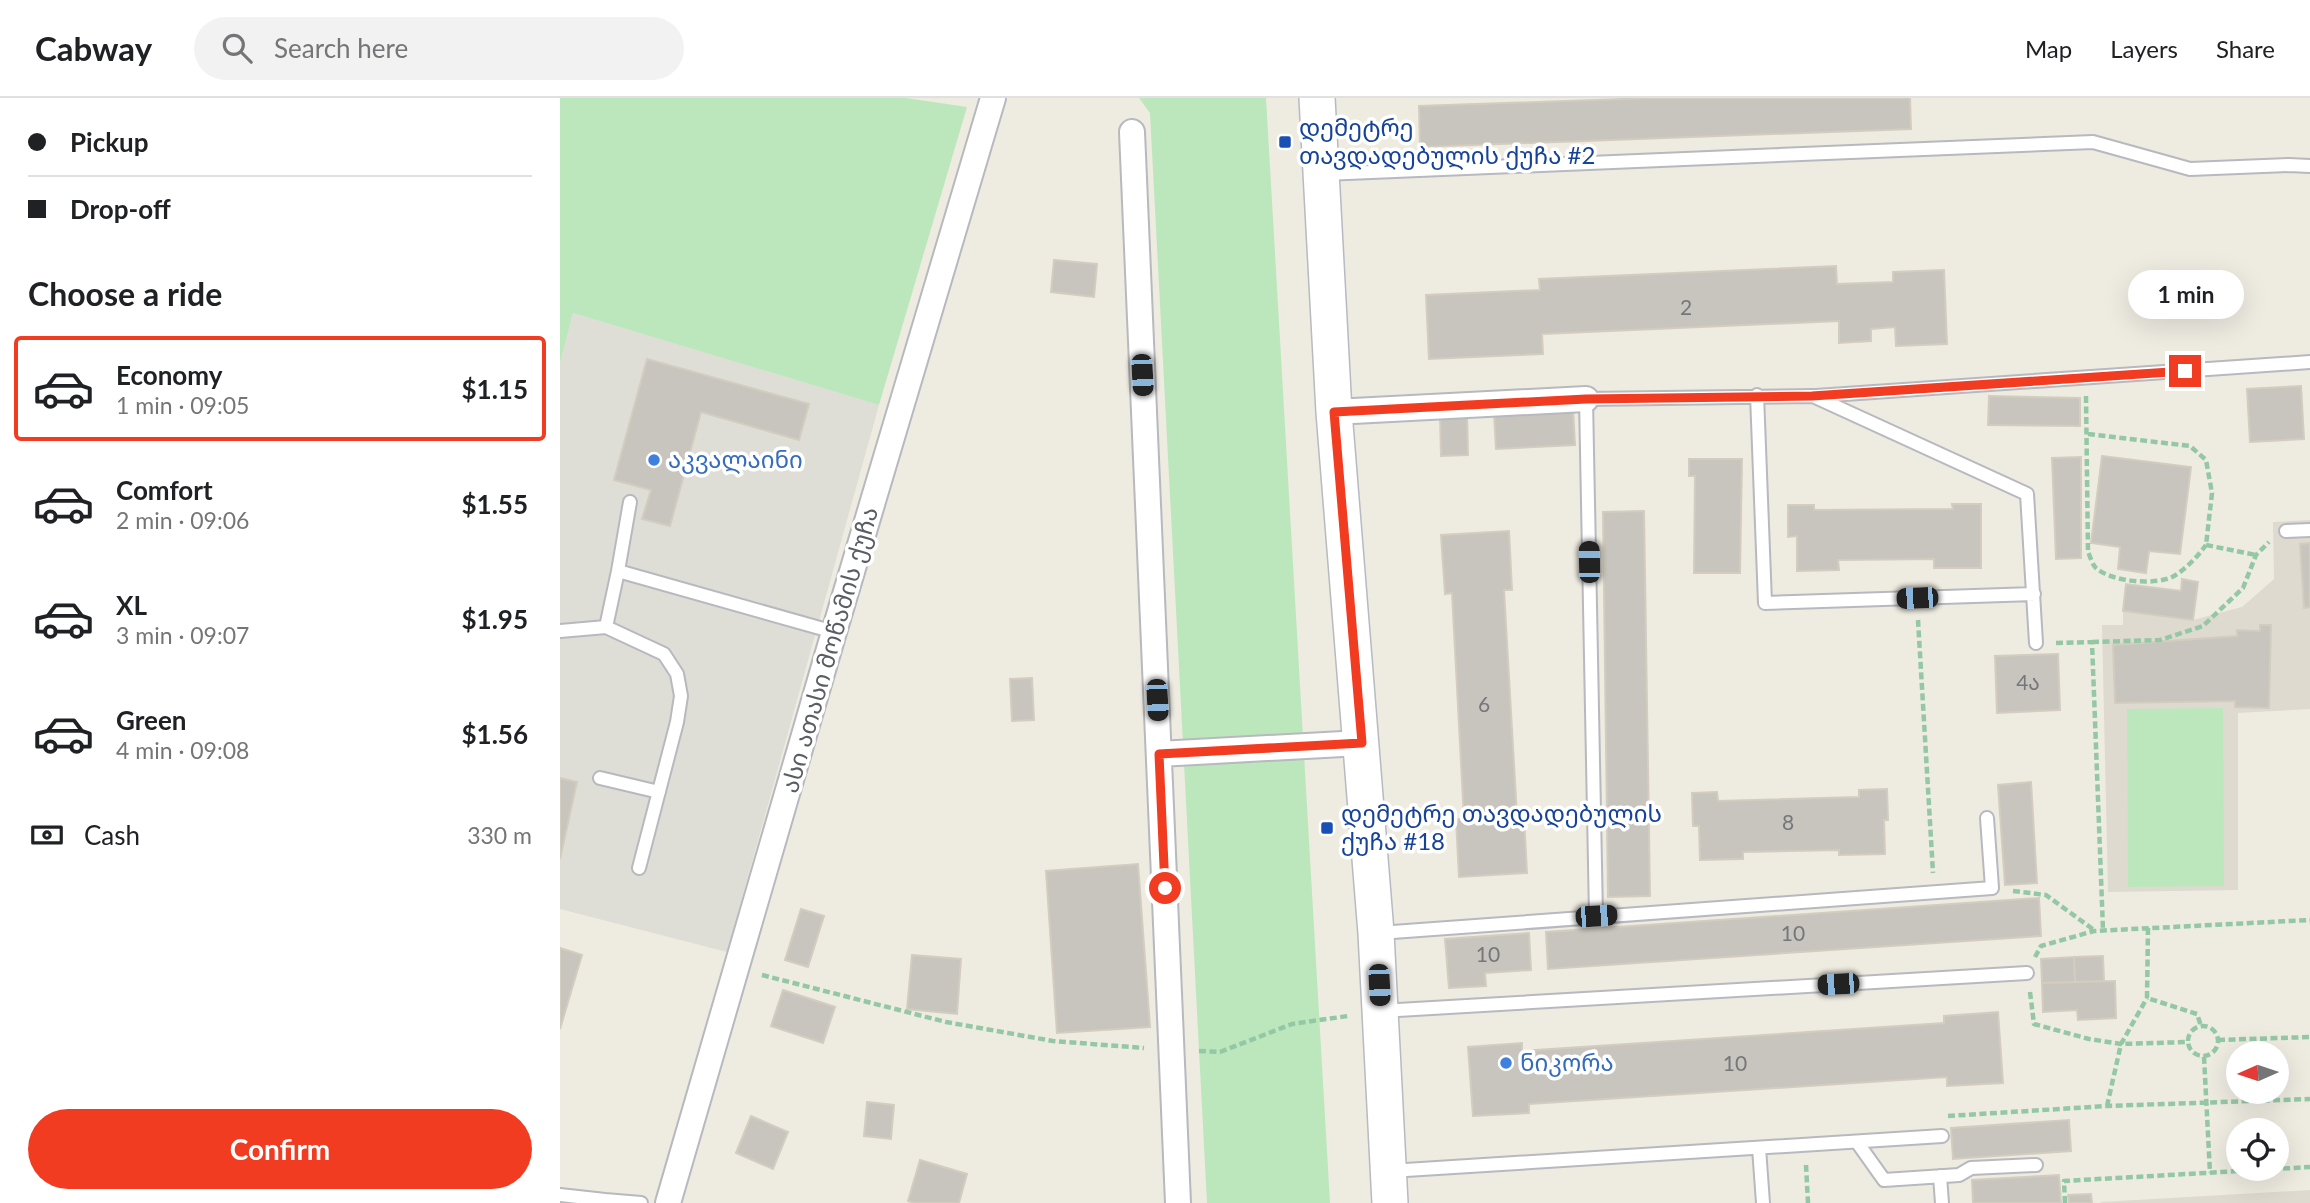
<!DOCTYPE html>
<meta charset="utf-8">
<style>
body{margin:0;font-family:Lato,"Noto Sans Georgian",sans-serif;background:#f2f2f2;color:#202124;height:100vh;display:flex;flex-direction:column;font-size:26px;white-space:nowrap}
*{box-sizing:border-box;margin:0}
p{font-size:23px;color:#757577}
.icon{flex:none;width:38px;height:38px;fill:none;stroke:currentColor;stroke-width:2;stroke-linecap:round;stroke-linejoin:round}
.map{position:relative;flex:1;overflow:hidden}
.side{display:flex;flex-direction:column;background:#fff;width:560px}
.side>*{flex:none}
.hud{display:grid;align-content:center;height:154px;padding:0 28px;background:#fff}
.needle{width:46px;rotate:267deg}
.fabs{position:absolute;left:1666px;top:943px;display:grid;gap:14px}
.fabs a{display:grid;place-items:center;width:63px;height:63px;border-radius:50%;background:#fff;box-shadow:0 7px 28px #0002;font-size:35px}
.end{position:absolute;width:32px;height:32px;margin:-16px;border:9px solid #f23c22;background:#fff;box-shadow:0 0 0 4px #fff}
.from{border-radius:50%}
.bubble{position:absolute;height:49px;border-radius:24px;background:#fff;box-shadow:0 7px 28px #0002;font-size:23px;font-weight:700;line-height:49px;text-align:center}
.car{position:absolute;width:21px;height:42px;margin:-21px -10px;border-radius:9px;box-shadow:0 0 5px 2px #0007;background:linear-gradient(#222 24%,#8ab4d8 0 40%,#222 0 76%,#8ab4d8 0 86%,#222 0)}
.hud b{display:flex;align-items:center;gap:24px;height:66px;font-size:26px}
.hud b+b{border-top:2px solid #e0e0e0}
.hud i{width:18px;height:18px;background:#202124}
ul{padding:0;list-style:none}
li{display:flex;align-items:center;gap:21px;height:105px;margin:0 14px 10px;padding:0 14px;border:4px solid transparent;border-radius:7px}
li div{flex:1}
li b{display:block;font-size:26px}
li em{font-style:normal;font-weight:700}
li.selected{border-color:#f23c22}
li>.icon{width:63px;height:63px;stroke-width:1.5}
h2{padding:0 28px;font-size:32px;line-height:84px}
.pay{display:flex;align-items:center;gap:18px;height:77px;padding:0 28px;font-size:26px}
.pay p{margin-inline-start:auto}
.button{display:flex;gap:14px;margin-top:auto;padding:14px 28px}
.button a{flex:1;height:80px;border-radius:42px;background:#f23c22;color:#fff;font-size:28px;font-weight:700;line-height:80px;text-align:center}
header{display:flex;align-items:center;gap:42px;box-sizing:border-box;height:98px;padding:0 35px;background:#fff;border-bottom:2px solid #e0e0e0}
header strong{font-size:33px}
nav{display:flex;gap:38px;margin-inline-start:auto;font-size:24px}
.search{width:490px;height:63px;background:#f2f2f2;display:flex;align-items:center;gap:18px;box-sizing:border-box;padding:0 24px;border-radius:38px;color:#757577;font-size:26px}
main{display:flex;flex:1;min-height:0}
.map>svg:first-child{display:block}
.industrial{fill:#deddd6}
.education{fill:#dedad0}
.green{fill:#bce7bd}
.building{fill:#c8c5be;stroke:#d2cdbf;stroke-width:2}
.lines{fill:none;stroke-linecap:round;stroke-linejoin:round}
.lane-casing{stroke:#b7b9bf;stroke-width:16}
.street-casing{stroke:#b7b9bf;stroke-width:28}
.secondary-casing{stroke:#b7bac1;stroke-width:38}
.path{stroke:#94c8a5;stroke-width:4.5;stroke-dasharray:7 3.5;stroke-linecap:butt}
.lane{stroke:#fff;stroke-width:12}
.street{stroke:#fff;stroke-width:24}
.secondary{stroke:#fff;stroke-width:35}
.route{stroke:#f23c22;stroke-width:9}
.transit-dot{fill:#1a4fb4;stroke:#fff;stroke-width:2.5}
.shop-dot{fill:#3f7fe0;stroke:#fff;stroke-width:2.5}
.labels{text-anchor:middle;stroke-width:7;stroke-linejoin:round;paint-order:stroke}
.number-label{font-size:21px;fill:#76777a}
.transit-label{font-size:24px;fill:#164399;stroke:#fff;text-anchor:start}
.shop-label{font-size:24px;fill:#366cbe;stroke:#fff;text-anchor:start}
.street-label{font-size:24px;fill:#5a5d63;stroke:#fff}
</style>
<header>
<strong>Cabway</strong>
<div class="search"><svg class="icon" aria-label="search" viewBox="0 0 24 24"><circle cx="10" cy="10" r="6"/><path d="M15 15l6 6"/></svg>Search here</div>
<nav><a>Map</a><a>Layers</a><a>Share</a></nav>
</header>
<main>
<section class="side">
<div class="hud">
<b><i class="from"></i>Pickup</b>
<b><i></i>Drop-off</b>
</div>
<h2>Choose a ride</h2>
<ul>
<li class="selected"><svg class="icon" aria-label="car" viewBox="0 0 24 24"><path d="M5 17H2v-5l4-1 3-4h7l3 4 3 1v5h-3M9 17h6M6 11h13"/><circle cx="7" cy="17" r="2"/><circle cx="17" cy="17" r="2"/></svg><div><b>Economy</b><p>1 min · 09:05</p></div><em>$1.15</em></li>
<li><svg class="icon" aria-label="car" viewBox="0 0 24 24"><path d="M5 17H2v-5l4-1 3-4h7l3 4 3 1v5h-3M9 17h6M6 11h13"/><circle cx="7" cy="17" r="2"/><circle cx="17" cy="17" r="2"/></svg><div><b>Comfort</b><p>2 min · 09:06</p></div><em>$1.55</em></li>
<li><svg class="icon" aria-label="car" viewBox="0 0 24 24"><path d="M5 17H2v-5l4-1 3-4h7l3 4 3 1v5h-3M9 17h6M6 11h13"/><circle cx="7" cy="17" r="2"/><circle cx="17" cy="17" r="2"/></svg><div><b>XL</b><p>3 min · 09:07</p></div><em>$1.95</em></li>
<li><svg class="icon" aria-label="car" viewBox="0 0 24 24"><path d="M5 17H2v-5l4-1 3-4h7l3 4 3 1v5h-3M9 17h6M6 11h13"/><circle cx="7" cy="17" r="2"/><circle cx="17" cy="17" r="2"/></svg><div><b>Green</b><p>4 min · 09:08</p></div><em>$1.56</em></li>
</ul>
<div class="pay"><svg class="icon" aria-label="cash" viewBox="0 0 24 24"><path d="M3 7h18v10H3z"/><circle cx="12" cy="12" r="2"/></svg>Cash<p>330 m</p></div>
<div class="button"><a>Confirm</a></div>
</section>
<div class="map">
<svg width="1750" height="1105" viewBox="0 0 1750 1105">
<rect width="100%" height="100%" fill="#eeebe1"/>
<path class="industrial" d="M 13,215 L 319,307 L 167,854 L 0,811 L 0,265 Z"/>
<path class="education" d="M 1750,422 L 1750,611 L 1678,615 L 1678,792 L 1548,794 L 1542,527 L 1563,527 L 1563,513 L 1633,522 L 1682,509 L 1714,481 L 1713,424 Z
M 1750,1092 L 1750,1105 L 1541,1105 L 1541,1104 Z"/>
<path class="green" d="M 0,0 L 346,0 L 407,9 L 319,307 L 13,215 L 0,265 Z
M 579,0 L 706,0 L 770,1105 L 647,1105 L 590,15 Z
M 1663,610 L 1664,788 L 1568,789 L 1567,611 Z"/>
<path class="building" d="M 1092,0 L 1350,0 L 1351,31 L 860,49 L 859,8 Z
M 494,162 L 537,166 L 534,199 L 491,194 Z
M 1276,168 L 1277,186 L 1333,184 L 1333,174 L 1384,172 L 1387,246 L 1336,248 L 1335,229 L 1311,231 L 1311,243 L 1279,245 L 1279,223 L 982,236 L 983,256 L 869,261 L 866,197 L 980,192 L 979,181 Z
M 87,261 L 249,306 L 239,342 L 141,314 L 110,428 L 82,421 L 91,392 L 54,382 Z
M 1741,288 L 1744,341 L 1690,344 L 1687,291 Z
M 1429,298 L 1520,300 L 1520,328 L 1428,327 Z
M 1013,310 L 1015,347 L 936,351 L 934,315 Z
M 907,314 L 908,357 L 881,358 L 880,315 Z
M 1542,358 L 1631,369 L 1620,456 L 1589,453 L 1586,475 L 1558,471 L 1560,449 L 1531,445 Z
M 1521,359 L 1521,460 L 1496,461 L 1492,360 Z
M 1129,361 L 1182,361 L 1180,475 L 1134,475 L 1135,378 L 1129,378 Z
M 1392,406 L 1421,406 L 1421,470 L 1374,470 L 1374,461 L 1278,462 L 1279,472 L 1237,473 L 1237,438 L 1228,439 L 1228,407 L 1254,407 L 1254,412 L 1393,411 Z
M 1084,413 L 1090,798 L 1048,799 L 1043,414 Z
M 949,433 L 952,492 L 944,492 L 957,719 L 964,719 L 967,775 L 899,779 L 896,721 L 904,721 L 892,495 L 885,496 L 881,437 Z
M 1750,445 L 1750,509 L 1744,510 L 1740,446 Z
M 1622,481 L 1638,484 L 1633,522 L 1563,513 L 1566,486 L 1621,493 Z
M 1700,527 L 1711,527 L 1709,610 L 1675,609 L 1675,603 L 1555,605 L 1553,547 L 1677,538 L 1677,532 L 1700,533 Z
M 1498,556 L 1500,612 L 1437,615 L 1435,558 Z
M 472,580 L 474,622 L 452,623 L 450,581 Z
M 0,680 L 17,684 L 0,761 Z
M 1471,684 L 1477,785 L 1445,787 L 1438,687 Z
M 1327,691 L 1328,722 L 1324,722 L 1325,756 L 1279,757 L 1279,752 L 1183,754 L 1183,761 L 1140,762 L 1139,728 L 1133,728 L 1132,695 L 1157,694 L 1158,703 L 1299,699 L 1299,692 Z
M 578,766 L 590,929 L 497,935 L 486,773 Z
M 1479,800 L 1481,838 L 988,871 L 986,834 Z
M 241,811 L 264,818 L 248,869 L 225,862 Z
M 969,835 L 971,872 L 925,875 L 926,888 L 889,890 L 885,841 Z
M 0,850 L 22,857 L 0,931 Z
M 352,857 L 401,861 L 397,916 L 347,911 Z
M 1543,858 L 1544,883 L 1515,884 L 1514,859 Z
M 1514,859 L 1515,884 L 1482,885 L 1481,861 Z
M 1555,883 L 1556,920 L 1518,922 L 1517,912 L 1483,914 L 1482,885 Z
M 223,892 L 275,909 L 263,945 L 211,928 Z
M 1438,914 L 1443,985 L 1387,988 L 1387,979 L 969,1006 L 969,1015 L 913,1018 L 908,949 L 962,945 L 962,953 L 1384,925 L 1384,918 Z
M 307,1004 L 334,1007 L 331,1041 L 304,1038 Z
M 191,1018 L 228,1034 L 213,1071 L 176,1055 Z
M 1509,1022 L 1511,1053 L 1393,1061 L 1391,1030 Z
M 360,1062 L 407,1076 L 399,1105 L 355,1105 L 348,1103 Z
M 1499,1077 L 1501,1105 L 1413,1105 L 1412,1082 Z
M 1531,1096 L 1532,1105 L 1509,1105 L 1508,1097 Z"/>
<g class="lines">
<defs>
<path id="lane" d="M 764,76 L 1533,44 L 1630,71 L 1729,67 L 1750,68
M 1197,297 L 1205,505 L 1474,496
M 1256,298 L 1750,264
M 70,404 L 58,473 L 274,534
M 1726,433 L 1750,432
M 58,473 L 46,529 L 104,556 L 117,576 L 121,598 L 117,624 L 79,770
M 0,533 L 46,529
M 40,680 L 99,694
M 1036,818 L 1026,301 L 1253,298 L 1467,396 L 1476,545
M 819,835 L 1432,790 L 1427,720
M 821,913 L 1467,875
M 1297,1044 L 1324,1082 L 1399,1077 L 1411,1070 L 1476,1067
M 1199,1050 L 1203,1105
M 830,1073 L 1382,1038
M 1380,1078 L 1382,1105
M 0,1097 L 45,1102
M 44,1105 L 45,1102 L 81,1105"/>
<path id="street" d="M 572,34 L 618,1105
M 774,314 L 1026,301
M 599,656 L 801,645
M 108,1105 L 274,534 L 433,0"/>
<path id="secondary" d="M 757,0 L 774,314 L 816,835 L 830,1105"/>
</defs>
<use href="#lane" class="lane-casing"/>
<use href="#street" class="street-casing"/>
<use href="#secondary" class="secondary-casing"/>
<path class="path" d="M 1526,298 L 1528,454 C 1530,458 1532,465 1535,469 C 1549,484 1597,488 1614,478 C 1627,470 1637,459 1646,447
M 1528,336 L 1630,348 L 1646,362 L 1652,395 L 1646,447 L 1696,457
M 1358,522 L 1373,775
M 1532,544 L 1600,542 L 1643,528 L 1683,490 L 1696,457 L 1709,444
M 1496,545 L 1532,544 L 1543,832
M 1453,793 L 1486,797 L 1534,832
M 1588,830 L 1587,900 L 1637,916 L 1641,928
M 1475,859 L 1481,848 L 1534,833 L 1750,822
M 202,877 L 386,924 L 493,943 L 584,950
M 1470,894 L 1474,926 L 1529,941 L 1561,946 L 1627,944
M1628 943a15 15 0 1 1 30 0a15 15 0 1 1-30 0Z
M 1658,942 L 1750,939
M 639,953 L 660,954 L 732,926 L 788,918
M 1644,959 L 1650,1075
M 1547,1008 L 1561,946 L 1587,900
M 1388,1018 L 1547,1008 L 1750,1001
M 1246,1067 L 1248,1105
M 1505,1105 L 1504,1083 L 1750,1069"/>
<use href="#lane" class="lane"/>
<use href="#street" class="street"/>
<use href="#secondary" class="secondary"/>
</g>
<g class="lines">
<path class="route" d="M 605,790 L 599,656 L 802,645 L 774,314 L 1026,301 L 1252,298 L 1625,273"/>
</g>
<g class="transit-dot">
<rect x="718" y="37" width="14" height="14" rx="3.5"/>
<rect x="760" y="723" width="14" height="14" rx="3.5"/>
</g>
<g class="shop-dot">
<circle cx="94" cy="362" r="7"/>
<circle cx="946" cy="965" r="7"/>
</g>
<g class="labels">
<g class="number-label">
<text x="1126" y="217">2</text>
<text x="1468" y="592">4ა</text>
<text x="924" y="614">6</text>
<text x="1228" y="732">8</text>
<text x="1233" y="843">10</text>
<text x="928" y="864">10</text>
<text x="1175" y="973">10</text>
</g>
<g class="transit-label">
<text x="739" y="38">დემეტრე<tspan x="739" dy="28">თავდადებულის ქუჩა #2</tspan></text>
<text x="781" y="724">დემეტრე თავდადებულის<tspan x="781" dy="28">ქუჩა #18</tspan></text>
</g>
<g class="shop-label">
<text x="108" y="370">აკვალაინი</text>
<text x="960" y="973">ნიკორა</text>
</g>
<g class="street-label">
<text transform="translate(270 552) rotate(-74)" y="8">ასი ათასი მოწამის ქუჩა</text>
</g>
</g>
</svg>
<div class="fabs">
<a><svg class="needle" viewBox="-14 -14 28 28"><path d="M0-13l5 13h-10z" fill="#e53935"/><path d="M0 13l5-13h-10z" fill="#757577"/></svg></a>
<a><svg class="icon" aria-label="locate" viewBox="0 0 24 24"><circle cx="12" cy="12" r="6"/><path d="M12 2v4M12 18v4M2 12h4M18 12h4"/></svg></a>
</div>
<i class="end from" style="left:605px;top:790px"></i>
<i class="end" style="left:1625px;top:273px"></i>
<div class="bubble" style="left:1568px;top:172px;width:116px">1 min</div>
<i class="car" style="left:582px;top:277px;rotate:177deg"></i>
<i class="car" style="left:1029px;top:464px;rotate:359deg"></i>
<i class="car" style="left:1357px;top:500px;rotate:268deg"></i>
<i class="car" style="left:597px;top:602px;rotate:177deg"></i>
<i class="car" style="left:1036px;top:818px;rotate:86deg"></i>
<i class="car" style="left:1278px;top:886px;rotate:267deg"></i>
<i class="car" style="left:819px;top:887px;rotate:177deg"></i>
</div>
</main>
